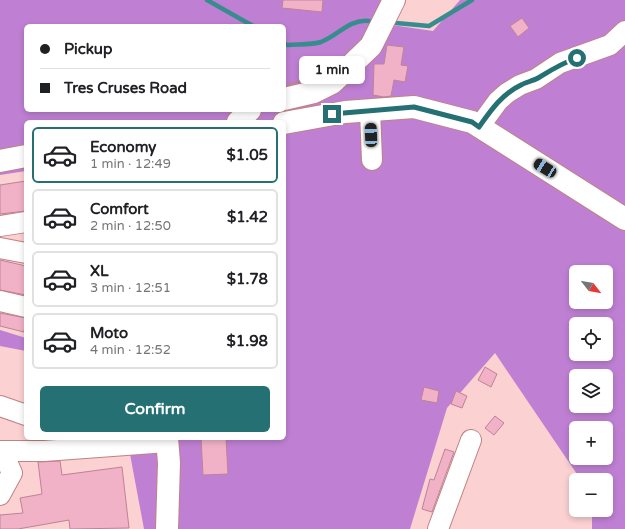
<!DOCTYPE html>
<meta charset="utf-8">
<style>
body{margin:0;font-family:"Varela Round",sans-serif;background:#f2f2f2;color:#202124;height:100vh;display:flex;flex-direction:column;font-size:15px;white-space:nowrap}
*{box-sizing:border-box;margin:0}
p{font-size:13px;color:#757577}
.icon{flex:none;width:22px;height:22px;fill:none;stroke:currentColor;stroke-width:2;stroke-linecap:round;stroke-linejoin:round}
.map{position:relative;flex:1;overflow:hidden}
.details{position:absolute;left:24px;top:120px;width:262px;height:320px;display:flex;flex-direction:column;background:#fff;border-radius:6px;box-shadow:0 2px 6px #0003}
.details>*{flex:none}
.guide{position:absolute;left:24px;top:24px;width:262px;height:88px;border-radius:6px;box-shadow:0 2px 6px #0003;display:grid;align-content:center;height:88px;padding:0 16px;background:#fff}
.needle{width:26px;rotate:121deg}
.fabs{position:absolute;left:569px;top:265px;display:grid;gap:8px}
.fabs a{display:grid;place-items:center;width:44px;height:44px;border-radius:6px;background:#fff;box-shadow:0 2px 6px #0003;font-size:20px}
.end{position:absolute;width:18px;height:18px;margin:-9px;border:5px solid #257072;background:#fff;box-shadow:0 0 0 2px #fff}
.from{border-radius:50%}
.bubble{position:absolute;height:28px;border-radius:6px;background:#fff;box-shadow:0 2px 6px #0003;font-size:13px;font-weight:800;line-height:28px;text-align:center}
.car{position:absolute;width:12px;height:24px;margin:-12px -6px;border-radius:5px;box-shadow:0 0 3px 1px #0007;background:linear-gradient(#222 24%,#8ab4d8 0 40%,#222 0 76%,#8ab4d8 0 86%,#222 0)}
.guide b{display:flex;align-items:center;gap:14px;height:38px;font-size:15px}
.guide b+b{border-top:1px solid #e0e0e0}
.guide i{width:10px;height:10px;background:#202124}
ul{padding:7px 0 0;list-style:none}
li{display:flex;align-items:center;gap:12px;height:56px;margin:0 8px 6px;padding:0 8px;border:2px solid #e0e0e0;border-radius:6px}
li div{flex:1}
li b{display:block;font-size:15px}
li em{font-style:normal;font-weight:800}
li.active{border-color:#257072}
li>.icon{width:36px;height:36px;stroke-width:1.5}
.primary-button{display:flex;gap:8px;margin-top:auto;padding:8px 16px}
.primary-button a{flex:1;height:46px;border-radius:6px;background:#257072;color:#fff;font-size:16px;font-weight:800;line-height:46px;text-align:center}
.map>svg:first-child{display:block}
.forest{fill:#bf80d3;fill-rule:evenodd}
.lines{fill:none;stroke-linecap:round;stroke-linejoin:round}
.stream{stroke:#378c8e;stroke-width:4.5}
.building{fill:#f1b2c7;stroke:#be8296}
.minor-casing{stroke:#c08283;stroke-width:22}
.major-casing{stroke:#c08283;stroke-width:24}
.minor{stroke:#fff;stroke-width:20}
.major{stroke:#fff;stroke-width:22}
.route{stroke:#257072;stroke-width:5}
</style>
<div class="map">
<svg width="625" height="529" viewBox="0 0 625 529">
<rect width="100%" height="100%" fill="#fbd1d2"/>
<path class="forest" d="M 0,0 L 381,0 L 372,22 L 433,31 L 460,0 L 625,0 L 625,529 L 592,529 L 592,510 L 606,510 L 606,480 L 581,480 L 495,353 L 447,408 L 410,529 L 144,529 L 127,438 L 284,438 L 284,122 L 26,122 L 26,171 L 0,175 ZM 26,26 L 284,26 L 284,110 L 26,110 ZM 576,272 L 606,272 L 606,302 L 576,302 ZM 576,324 L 606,324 L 606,354 L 576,354 ZM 576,376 L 606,376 L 606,406 L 576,406 ZM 576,428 L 606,428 L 606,458 L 576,458 Z
M 0,330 L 26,338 L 26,351 L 0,346 Z"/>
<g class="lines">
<path class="stream" d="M 207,0 L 253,26
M 396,23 L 429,26 L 472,0
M 284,43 L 287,45 C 297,44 312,45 321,42 C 339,35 349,19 369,21"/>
</g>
<path class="building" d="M 283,0 L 323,0 L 322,12 L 282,8 Z
M 522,18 L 529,28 L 518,37 L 510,26 Z
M 387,45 L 404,47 L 401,65 L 408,66 L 405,82 L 394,80 L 391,96 L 384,97 L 373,95 L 374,64 L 384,64 Z
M 311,79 L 287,85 L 287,84 Z
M 26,181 L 26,211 L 0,214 L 0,185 Z
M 0,260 L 26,266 L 26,295 L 0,290 Z
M 0,313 L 26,318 L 24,332 L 0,326 Z
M 485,367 L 497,374 L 491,387 L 478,380 Z
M 424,387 L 439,391 L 437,403 L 421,400 Z
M 456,391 L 467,396 L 462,408 L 451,404 Z
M 495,416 L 504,423 L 494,435 L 485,428 Z
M 201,438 L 226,438 L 228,474 L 203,475 Z
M 445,449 L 454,452 L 432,512 L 422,509 L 430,479 L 434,480 Z
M 60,461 L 62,475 L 122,467 L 129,528 L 70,529 L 69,520 L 18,529 L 0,529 L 0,515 L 23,513 L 20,498 L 42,494 L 38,462 Z"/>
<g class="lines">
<defs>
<path id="minor" d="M 370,111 L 372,160
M 479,127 L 498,101 L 507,93 L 520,85 L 536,79 L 560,63 L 610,45 L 625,31
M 0,226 L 26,222
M 0,248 L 26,253
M 0,301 L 26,307
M 0,406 L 26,415
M 0,451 L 44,451 L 167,442
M 0,495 L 12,473 L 2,451
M 438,529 L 471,440"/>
<path id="major" d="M 284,99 L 314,92 L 332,83 L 345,71 L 371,46 L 394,0
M 238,122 L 250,110
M 284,123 L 345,112 L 414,107 L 472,122 L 625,219
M 0,161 L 26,156
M 167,438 L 169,463 L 167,529"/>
</defs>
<use href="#minor" class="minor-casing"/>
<use href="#major" class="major-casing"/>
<use href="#minor" class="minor"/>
<use href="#major" class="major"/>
</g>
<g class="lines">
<path class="route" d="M 332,114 L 414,107 L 472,122 L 479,127 C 491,110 502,94 521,85 C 526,82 533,81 538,78 C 551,70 562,63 577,58"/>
</g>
</svg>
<div class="fabs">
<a><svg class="needle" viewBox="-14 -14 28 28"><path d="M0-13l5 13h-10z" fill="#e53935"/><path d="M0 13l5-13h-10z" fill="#757577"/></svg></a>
<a><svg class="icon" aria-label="locate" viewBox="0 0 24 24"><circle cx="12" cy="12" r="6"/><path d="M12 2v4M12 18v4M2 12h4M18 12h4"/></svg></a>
<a><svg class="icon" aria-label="layers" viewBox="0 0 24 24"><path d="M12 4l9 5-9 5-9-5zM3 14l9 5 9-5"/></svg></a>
<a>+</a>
<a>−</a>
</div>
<i class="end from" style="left:577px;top:58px"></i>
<i class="end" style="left:332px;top:114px"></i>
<div class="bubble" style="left:299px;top:56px;width:66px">1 min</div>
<i class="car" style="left:371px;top:135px;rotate:358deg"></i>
<i class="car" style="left:545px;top:168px;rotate:302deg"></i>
<div class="guide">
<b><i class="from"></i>Pickup</b>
<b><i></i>Tres Cruses Road</b>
</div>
<section class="details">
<ul>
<li class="active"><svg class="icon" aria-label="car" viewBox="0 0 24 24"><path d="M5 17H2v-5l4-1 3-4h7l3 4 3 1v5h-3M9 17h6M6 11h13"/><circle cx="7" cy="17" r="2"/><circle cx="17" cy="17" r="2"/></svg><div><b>Economy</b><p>1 min · 12:49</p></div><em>$1.05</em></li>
<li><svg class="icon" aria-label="car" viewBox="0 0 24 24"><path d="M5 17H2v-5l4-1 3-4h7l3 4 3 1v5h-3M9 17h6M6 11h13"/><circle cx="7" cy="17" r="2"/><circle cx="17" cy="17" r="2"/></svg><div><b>Comfort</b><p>2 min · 12:50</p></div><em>$1.42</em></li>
<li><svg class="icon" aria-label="car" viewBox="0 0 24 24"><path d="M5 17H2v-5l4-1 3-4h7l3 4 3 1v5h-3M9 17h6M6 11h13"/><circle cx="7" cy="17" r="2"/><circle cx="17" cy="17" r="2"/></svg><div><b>XL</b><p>3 min · 12:51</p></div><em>$1.78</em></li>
<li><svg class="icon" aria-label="car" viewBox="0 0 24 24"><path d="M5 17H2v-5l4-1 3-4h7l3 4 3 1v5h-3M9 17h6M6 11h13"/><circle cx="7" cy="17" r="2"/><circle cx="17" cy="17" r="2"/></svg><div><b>Moto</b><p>4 min · 12:52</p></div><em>$1.98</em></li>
</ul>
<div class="primary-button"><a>Confirm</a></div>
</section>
</div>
